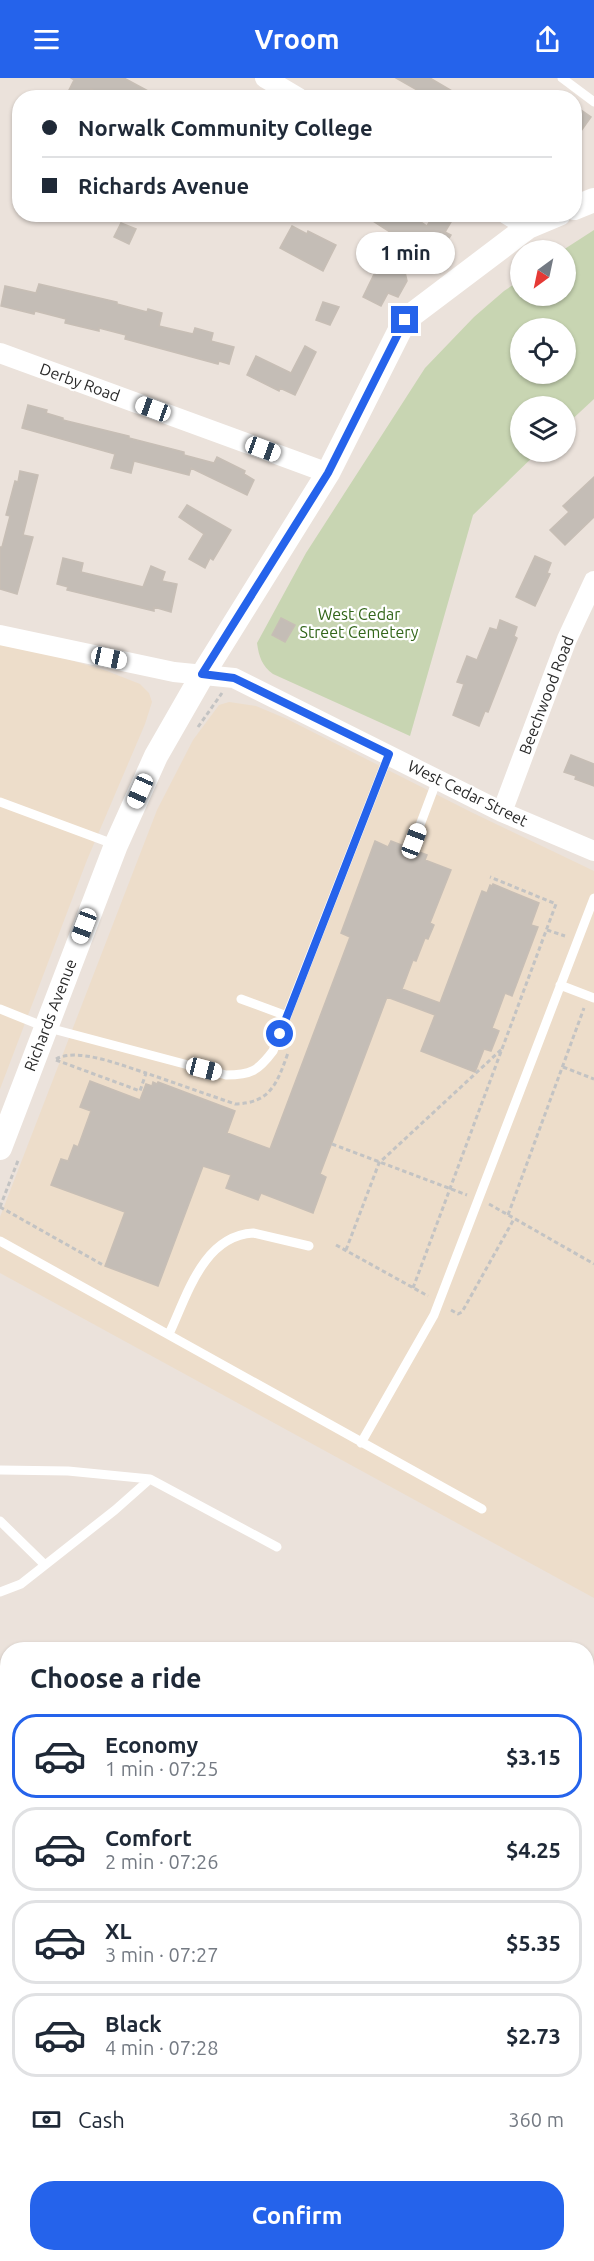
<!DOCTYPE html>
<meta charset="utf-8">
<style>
body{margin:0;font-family:Ubuntu,sans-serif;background:#f6f6f7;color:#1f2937;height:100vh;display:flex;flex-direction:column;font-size:22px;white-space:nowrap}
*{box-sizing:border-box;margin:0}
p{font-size:20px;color:#747a83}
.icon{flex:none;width:33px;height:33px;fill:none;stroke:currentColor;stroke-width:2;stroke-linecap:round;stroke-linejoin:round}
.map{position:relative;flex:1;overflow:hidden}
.side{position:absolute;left:0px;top:1564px;width:594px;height:620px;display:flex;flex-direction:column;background:#fff;border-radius:24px 24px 0 0;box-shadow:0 2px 4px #0004}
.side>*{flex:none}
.guide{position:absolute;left:12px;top:12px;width:570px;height:132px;border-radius:24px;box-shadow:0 2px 4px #0004;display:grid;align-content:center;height:132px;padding:0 30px;background:#fff}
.needle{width:39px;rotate:213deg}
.buttons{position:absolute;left:510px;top:162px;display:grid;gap:12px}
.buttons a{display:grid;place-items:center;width:66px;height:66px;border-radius:50%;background:#fff;box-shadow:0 2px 4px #0004;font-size:30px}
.end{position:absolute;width:27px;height:27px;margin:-14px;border:8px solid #2563eb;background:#fff;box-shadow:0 0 0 3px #fff}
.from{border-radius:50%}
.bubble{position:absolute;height:42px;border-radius:21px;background:#fff;box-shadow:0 2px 4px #0004;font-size:20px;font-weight:700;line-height:42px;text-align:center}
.car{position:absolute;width:18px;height:36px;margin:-18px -9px;border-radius:8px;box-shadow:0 0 4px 2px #0007;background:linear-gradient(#fff 24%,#345 0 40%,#fff 0 76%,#345 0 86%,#fff 0)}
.guide b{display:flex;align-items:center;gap:21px;height:57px;font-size:22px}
.guide b+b{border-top:2px solid #e0e1e3}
.guide i{width:15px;height:15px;background:#1f2937}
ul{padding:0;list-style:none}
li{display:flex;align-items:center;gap:18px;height:84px;margin:0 12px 9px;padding:0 18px;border:3px solid #e0e1e3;border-radius:24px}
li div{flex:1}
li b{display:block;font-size:22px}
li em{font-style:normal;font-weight:700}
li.on{border-color:#2563eb}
li>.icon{width:54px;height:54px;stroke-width:1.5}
h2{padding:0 30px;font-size:27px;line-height:72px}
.pay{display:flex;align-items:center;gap:15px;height:66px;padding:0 30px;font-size:22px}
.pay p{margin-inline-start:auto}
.cta{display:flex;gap:12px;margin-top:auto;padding:12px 30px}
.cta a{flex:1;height:69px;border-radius:24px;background:#2563eb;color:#fff;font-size:24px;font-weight:700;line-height:69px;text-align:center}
header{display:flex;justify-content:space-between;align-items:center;height:78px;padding:0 30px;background:#2563eb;color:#fff;font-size:27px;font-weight:700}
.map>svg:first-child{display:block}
.education{fill:#edddca}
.cemetery{fill:#c8d5b2;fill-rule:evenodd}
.water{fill:#6ddcee}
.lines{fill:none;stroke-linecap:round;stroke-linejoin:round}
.stream{stroke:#6ddcee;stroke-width:5}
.building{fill:#c4bdb6;stroke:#c7beb5;stroke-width:1.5}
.path{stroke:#c3c3c3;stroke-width:3;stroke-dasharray:4.5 3;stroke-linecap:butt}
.service{stroke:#fff;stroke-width:9}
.minor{stroke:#fff;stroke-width:20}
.tertiary{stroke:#fff;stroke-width:24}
.route{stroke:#2563eb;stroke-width:8}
.labels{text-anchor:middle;stroke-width:4.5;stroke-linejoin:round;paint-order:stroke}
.street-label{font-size:16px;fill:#292929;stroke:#fff}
.park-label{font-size:16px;fill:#33661a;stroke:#fff}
</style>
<header><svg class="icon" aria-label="menu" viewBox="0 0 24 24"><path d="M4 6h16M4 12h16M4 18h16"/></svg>Vroom<svg class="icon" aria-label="share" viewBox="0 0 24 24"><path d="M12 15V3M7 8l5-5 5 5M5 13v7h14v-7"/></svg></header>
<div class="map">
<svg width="594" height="2183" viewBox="0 0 594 2183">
<rect width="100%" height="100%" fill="#ebe2db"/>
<path class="education" d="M 0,564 L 67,581 L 107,593 L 140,606 L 149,615 L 152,624 L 145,646 L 87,782 L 0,1011 Z
M 229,624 L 256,628 L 287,641 L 473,735 L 594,793 L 594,1520 L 0,1195 L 0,1139 L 157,732 L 193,662 L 219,627 Z"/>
<path class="cemetery" d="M 594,152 L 594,321 L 566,347 L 566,328 L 520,328 L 520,374 L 538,374 L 473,437 L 410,658 L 273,596 C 262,588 259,579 257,565 L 306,475 L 425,290 L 474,239 L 504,213 L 520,202 L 520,218 L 566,218 L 566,172 L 563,172 ZM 520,250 L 566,250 L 566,296 L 520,296 Z
M 0,1746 L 8,1751 L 8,2176 L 141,2177 L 138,2183 L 0,2183 Z"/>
<path class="water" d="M 594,1661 L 594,1937 L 586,1935 L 586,1664 Z
M 155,2177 L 155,2176 L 198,2177 L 197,2183 L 152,2183 Z"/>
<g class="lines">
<path class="stream" d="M 0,1887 L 8,1885"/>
</g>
<path class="building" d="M 71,0 L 124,0 L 161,20 L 108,20 L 91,11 L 87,20 L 74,20 L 67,16 L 74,2 Z
M 396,0 L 430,0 L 464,20 L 431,20 Z
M 574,27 L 591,39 L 574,63 Z
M 362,136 L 409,136 L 427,148 L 434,136 L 437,136 L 451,144 L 445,154 L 451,157 L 435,183 L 430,180 L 424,191 L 408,182 L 415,170 Z
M 121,145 L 136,151 L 129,166 L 114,159 Z
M 292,148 L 307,156 L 308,153 L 336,167 L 323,193 L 280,170 Z
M 402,181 L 407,203 L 398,219 L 388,215 L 381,228 L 363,219 L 380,184 L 396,192 Z
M 39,206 L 117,224 L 117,226 L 147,234 L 148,231 L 162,235 L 159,248 L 193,256 L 195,250 L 213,255 L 211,263 L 234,269 L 229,286 L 219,283 L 218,286 L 125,261 L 126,257 L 99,250 L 99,253 L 65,245 L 66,241 L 35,233 L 34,236 L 1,228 L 5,208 L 36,215 Z
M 323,224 L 339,229 L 330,247 L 316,242 Z
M 305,268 L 316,274 L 295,317 L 280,310 L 279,313 L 247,297 L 256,278 L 291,295 Z
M 28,327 L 47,332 L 46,335 L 63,340 L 63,342 L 129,358 L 129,360 L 184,374 L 184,377 L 214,385 L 217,379 L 245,393 L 244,396 L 254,402 L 247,417 L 191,390 L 189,397 L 134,383 L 131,395 L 111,390 L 115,376 L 22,350 Z
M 20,393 L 38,397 L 23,457 L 33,459 L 17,516 L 0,511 L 0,469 L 2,469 L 10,438 L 6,437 L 15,403 L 18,404 Z
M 594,399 L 594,439 L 565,467 L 550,452 L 569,434 L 563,428 Z
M 187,427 L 231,452 L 213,482 L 210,480 L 205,490 L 189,481 L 204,456 L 179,439 Z
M 535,478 L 551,485 L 547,495 L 550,496 L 535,528 L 516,519 Z
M 63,480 L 83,485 L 81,494 L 143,509 L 151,488 L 165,494 L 162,503 L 177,506 L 171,534 L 154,529 L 154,533 L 67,512 L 68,509 L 57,506 Z
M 281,540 L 295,547 L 285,564 L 272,557 Z
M 500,542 L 517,549 L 514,558 L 517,560 L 488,634 L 485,633 L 479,648 L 453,637 L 464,606 L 457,604 L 467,578 L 477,582 L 490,550 L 497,552 Z
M 571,677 L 594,686 L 594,708 L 575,701 L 576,698 L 564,694 Z
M 375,763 L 388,769 L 391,763 L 427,777 L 425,782 L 451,792 L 430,845 L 434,847 L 428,861 L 425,860 L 416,883 L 413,882 L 402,911 L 440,925 L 482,813 L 487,815 L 490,807 L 492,808 L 493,806 L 539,825 L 531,847 L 538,849 L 512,918 L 505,915 L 492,950 L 499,953 L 491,973 L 484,971 L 475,994 L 421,973 L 435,937 L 387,919 L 320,1096 L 326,1099 L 313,1135 L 261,1115 L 258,1122 L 226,1110 L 231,1097 L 203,1088 L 158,1208 L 105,1188 L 125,1134 L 51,1107 L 61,1081 L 68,1083 L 74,1067 L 78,1069 L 91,1033 L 80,1029 L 90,1003 L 140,1022 L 146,1006 L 152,1008 L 153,1004 L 157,1006 L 158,1004 L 235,1033 L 227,1055 L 270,1071 L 350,859 L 341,855 Z"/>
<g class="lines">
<path class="path" d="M 198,649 L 222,615
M 547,852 L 565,858
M 56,981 C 78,969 123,988 146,995
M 56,982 L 140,1013 L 146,995 L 235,1026 C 271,1025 277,1005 288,975
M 563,989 L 594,1001
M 332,1066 L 467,1117
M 489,1126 L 594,1186
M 0,1129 L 19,1080
M 0,1129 L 103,1187
M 508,1137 L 584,930
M 336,1167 L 428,1218
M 346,1172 L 379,1085 L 503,970
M 413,1210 L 556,826 L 490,799
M 451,1232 L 458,1236 L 462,1234 L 514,1141"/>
<path class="service" d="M 562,0 L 594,24
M 0,724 L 116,767
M 414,763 L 437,702
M 560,907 L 594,920
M 241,921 L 287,938
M 0,931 L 45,949 L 226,997 C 251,997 258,993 273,973 L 389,676
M 0,1163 L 482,1431
M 169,1256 C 187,1218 203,1158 253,1155 L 309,1168
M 361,1365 L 434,1237 L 594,820
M 0,1392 L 68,1393 L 150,1401
M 0,1443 L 45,1487
M 0,1514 L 21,1506 L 115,1432 L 150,1401 L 277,1469
M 0,1938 L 8,1937
M 0,2178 L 8,2171"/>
<path class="minor" d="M 265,0 L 299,20
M 506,136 L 528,149
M 0,275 L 328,395
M 0,557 L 174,594 L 234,600 L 502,734 L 594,773
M 502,734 L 567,561 L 594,503
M 321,2183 L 321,2176
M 551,2183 L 552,2176"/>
<path class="tertiary" d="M 574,130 L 594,122
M 0,1070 L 116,767 L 156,678 L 203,596 L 328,395 L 405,242 L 528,149 L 559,136"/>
</g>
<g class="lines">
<path class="route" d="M 280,956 L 389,676 L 234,600 L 202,596 L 328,395 L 405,242"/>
</g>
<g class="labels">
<g class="street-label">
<text transform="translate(80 304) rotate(20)" y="6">Derby Road</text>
<text transform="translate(546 617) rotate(-69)" y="6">Beechwood Road</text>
<text transform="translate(468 715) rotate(26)" y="6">West Cedar Street</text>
<text transform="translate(50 937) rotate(-69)" y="6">Richards Avenue</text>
</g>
<g class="park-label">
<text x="359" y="542">West Cedar<tspan x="359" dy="18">Street Cemetery</tspan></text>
</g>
</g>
</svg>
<div class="buttons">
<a><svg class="needle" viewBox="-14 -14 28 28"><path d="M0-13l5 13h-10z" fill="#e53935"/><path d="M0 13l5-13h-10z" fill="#747a83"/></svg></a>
<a><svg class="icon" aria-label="locate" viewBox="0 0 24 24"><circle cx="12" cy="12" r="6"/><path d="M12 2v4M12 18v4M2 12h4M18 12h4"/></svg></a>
<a><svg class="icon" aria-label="layers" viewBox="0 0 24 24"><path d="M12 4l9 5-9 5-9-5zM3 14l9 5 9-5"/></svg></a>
</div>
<i class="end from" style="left:280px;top:956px"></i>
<i class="end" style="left:405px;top:242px"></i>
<div class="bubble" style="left:356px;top:154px;width:99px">1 min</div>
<i class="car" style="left:153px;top:331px;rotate:290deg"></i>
<i class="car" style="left:263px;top:371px;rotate:110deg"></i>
<i class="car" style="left:109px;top:580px;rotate:102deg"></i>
<i class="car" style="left:140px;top:713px;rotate:204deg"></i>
<i class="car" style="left:414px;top:763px;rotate:21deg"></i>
<i class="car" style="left:84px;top:848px;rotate:201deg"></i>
<i class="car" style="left:204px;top:991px;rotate:104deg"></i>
<div class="guide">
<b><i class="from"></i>Norwalk Community College</b>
<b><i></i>Richards Avenue</b>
</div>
<section class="side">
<h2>Choose a ride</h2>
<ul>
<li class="on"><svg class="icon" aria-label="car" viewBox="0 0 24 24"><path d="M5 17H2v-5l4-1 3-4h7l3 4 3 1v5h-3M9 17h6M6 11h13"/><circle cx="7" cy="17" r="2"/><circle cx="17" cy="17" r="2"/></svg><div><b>Economy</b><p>1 min · 07:25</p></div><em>$3.15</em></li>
<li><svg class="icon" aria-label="car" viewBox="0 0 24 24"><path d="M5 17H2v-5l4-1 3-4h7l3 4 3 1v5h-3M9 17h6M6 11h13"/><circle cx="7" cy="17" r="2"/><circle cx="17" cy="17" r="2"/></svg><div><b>Comfort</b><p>2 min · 07:26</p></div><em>$4.25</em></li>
<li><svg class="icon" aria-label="car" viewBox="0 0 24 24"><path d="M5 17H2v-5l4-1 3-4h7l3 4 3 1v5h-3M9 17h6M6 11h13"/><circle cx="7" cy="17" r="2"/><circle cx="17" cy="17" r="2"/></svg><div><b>XL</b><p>3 min · 07:27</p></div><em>$5.35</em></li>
<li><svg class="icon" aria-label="car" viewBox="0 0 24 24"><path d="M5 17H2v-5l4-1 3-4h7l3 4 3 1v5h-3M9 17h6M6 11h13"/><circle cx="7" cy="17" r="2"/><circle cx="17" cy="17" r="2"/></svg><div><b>Black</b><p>4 min · 07:28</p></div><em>$2.73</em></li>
</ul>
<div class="pay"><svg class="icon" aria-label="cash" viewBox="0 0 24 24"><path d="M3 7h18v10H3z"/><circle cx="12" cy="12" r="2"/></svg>Cash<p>360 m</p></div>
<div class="cta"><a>Confirm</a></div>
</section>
</div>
